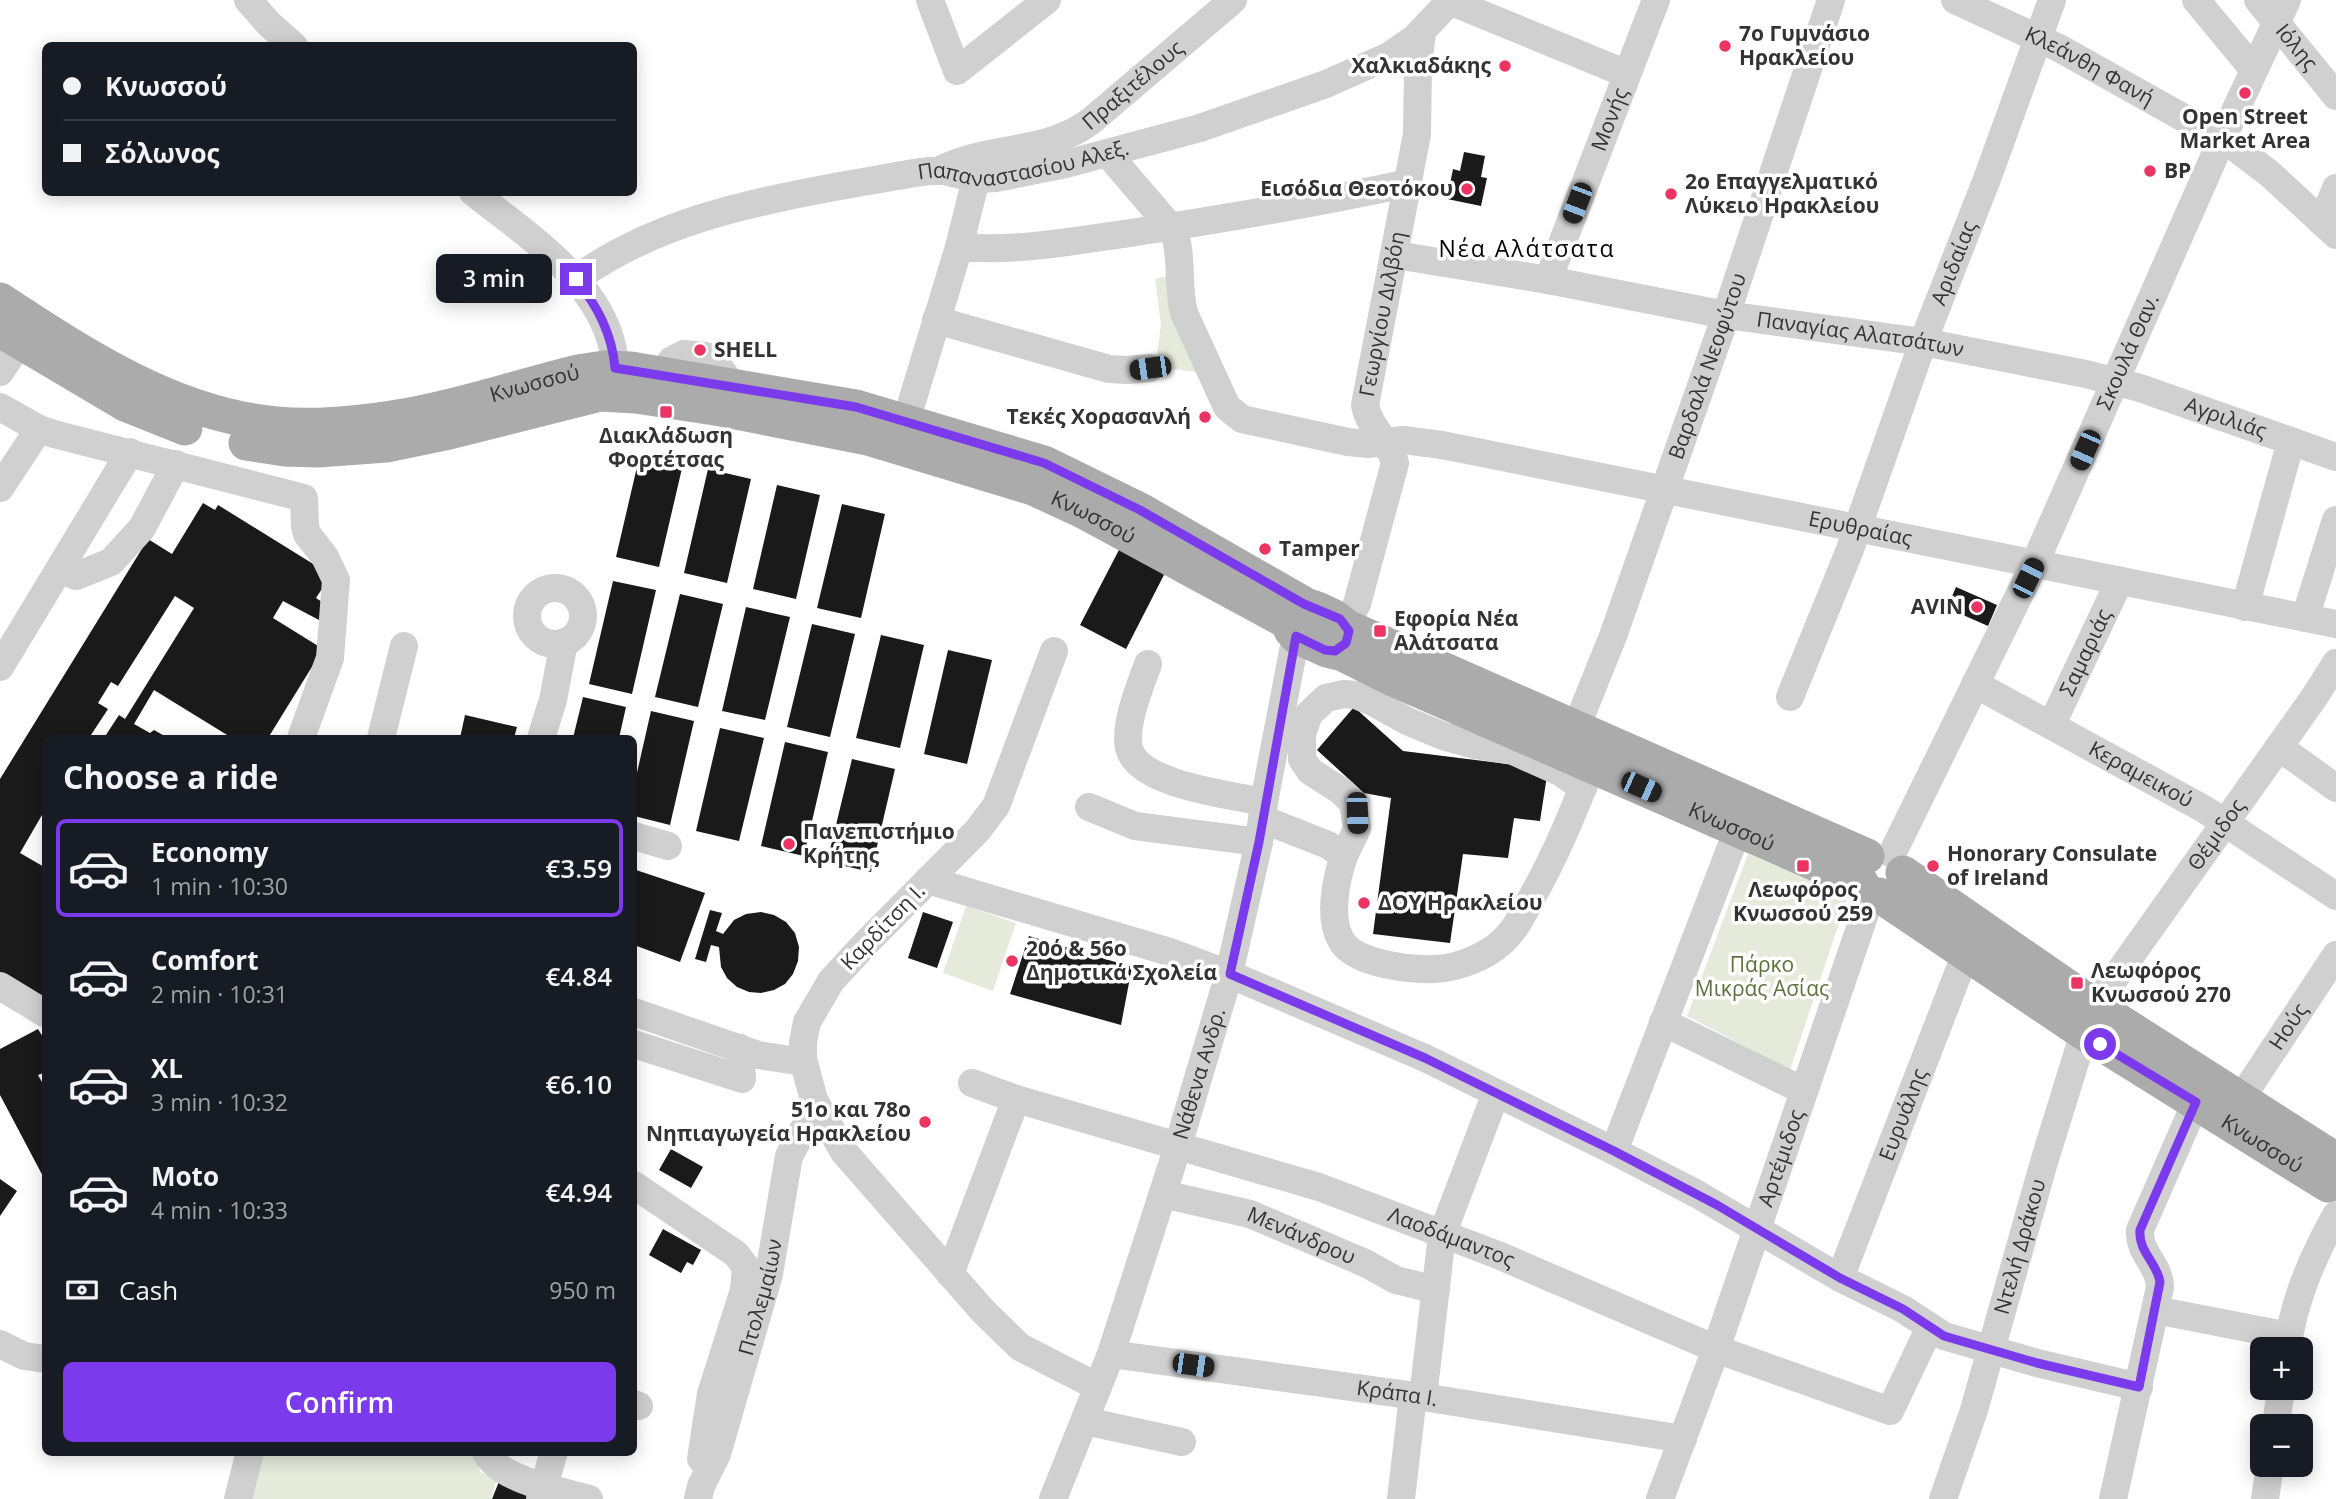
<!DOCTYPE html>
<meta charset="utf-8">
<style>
body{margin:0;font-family:"Open Sans",sans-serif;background:#20242c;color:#f1f3f6;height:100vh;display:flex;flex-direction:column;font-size:26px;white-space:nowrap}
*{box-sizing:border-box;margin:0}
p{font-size:23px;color:#9ea1a6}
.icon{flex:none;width:38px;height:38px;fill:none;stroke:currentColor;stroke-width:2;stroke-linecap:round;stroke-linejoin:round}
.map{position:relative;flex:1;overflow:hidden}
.side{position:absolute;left:42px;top:735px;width:595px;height:721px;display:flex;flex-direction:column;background:#171b24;border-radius:10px;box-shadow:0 4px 18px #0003}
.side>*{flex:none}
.top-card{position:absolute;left:42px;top:42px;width:595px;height:154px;border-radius:10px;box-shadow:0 4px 18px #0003;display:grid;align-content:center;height:154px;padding:0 21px;background:#171b24}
.buttons{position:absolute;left:2250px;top:1337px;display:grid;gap:14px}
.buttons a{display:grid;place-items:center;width:63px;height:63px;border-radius:10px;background:#171b24;box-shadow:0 4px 18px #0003;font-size:35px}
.end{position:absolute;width:32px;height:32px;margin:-16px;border:9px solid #7c3aed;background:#fff;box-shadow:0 0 0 4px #fff}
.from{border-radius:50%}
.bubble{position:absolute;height:49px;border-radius:10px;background:#171b24;box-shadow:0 4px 18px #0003;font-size:23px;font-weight:600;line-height:49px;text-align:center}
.car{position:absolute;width:21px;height:42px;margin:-21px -10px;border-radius:9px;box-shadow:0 0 5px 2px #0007;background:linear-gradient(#222 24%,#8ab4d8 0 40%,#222 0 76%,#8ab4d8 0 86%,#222 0)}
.top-card b{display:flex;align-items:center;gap:24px;height:66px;font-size:26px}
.top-card b+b{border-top:2px solid #363941}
.top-card i{width:18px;height:18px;background:#f1f3f6}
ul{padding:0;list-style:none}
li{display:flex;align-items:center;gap:21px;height:98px;margin:0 14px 10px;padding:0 7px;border:4px solid transparent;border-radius:10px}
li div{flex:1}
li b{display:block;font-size:26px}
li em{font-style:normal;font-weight:600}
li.selected{border-color:#7c3aed}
li>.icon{width:63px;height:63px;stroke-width:1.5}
h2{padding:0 21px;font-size:32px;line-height:84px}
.pay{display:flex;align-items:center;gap:18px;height:77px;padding:0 21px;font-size:26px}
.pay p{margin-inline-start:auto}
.cta{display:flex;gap:14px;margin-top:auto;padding:14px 21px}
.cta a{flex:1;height:80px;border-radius:10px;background:#7c3aed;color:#fff;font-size:28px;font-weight:600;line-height:80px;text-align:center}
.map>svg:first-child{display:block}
.green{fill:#e5eadb}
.building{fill:#1a1a1a}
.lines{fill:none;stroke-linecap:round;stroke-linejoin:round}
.minor{stroke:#d0d0d0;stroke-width:28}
.major{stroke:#ababab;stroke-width:35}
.route{stroke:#7c3aed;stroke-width:9}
.poi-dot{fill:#eb3462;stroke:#fff;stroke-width:2.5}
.labels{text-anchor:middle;stroke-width:7;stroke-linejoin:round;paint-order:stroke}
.poi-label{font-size:21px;font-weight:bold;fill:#333;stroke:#fff;text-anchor:start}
.street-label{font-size:21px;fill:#333;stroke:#fff}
.park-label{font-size:21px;fill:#5f713e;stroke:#fff}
.neighbourhood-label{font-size:23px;letter-spacing:2px;fill:#000;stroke:#fff}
</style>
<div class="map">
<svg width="2336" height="1499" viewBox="0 0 2336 1499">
<rect width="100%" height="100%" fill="#fff"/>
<path class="green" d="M 1174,274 L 1197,372 L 1155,367 L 1161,325 L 1155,279 Z
M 1748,854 L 1848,896 L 1790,1070 L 1687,1016 Z
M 966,906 L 1016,923 L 993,991 L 943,973 Z
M 260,1453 L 477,1453 L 480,1472 L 497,1479 L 491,1499 L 248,1499 Z"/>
<path class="building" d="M 1464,152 L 1485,156 L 1481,177 L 1487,178 L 1481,206 L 1447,199 L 1453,169 L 1460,171 Z
M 640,454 L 683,464 L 659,567 L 616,557 Z
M 708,469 L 751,479 L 727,583 L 684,573 Z
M 777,485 L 820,495 L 796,599 L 753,589 Z
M 203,503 L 215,510 L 218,505 L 331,575 L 316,598 L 328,606 L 319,620 L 283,601 L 273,618 L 323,649 L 268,738 L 232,738 L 154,690 L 134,724 L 150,733 L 154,730 L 168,738 L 104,738 L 119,715 L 125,719 L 194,608 L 175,596 L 118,686 L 111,682 L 98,703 L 108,709 L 89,738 L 46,738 L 46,808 L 20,853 L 46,868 L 46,1008 L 0,978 L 0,779 L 148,539 L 172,554 Z
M 842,504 L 885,514 L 861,618 L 817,608 Z
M 1121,546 L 1166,571 L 1126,649 L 1080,625 Z
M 613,581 L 656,590 L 632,694 L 589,684 Z
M 1956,587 L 1997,605 L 1988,626 L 1947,608 Z
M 680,594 L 723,604 L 698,707 L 655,697 Z
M 746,607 L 790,617 L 765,720 L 722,711 Z
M 812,624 L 855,634 L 830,737 L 787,727 Z
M 881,635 L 924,645 L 900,748 L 856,738 Z
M 948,650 L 992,660 L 967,764 L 924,754 Z
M 583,697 L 626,707 L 619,738 L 573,738 Z
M 1354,707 L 1403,751 L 1548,769 L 1540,821 L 1514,818 L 1508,858 L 1463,854 L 1450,943 L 1373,934 L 1391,798 L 1364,793 L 1317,750 Z
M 651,711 L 694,721 L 670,825 L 634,816 L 634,786 Z
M 465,715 L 517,727 L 514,738 L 460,738 Z
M 720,728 L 764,738 L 739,841 L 696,831 Z
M 785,742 L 828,752 L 804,856 L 761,846 Z
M 852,759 L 895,769 L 871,872 L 827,862 Z
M 636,870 L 705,893 L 680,962 L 634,945 L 634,876 Z
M 710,910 L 722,913 L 716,931 L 723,934 L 734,920 L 746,914 L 761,912 L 774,915 L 786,922 L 795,933 L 799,947 L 798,961 L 793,974 L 785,984 L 774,990 L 761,993 L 749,992 L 737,987 L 727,978 L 721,967 L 719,947 L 711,945 L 706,962 L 695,959 Z
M 923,912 L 953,922 L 937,968 L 908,958 Z
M 1029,936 L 1132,967 L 1121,1025 L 1010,994 Z
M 38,1029 L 46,1042 L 46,1072 L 38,1075 L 46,1089 L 46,1182 L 0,1095 L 0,1049 Z
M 671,1149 L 703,1167 L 691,1188 L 659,1170 Z
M 0,1179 L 17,1191 L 0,1216 Z
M 663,1229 L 701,1250 L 693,1265 L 687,1262 L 681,1273 L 649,1255 Z
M 500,1479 L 536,1499 L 492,1499 Z"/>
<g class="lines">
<g class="minor">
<path d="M 248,0 L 269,24 L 294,46"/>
<path d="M 930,0 L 957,71 L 1047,0"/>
<path d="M 1447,0 L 1627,74"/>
<path id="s1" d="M 1955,0 L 2059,48 L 2232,145 L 2270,174 L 2336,235"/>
<path d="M 2196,0 L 2254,70"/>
<path id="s2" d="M 2258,0 L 2336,96"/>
<path id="s3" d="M 1107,153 L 1174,231 C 1183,257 1177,287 1184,313 L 1227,407 L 1242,419 L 1348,442 L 1368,444 L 1403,440 L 1442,445 L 2336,624"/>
<path id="s4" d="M 940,170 C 988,145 1046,155 1091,121 L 1233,0"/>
<path d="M 473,192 C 524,233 600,281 613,350 C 615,362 615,375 615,387"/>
<path d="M 2322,222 L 2336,188"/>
<path d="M 959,247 C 1015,252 1074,241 1130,233 C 1224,219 1316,203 1409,183"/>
<path id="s5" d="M 1396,255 L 1548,280 L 1726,315 L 1923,342 L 2086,374 L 2140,388 L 2336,457"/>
<path id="s6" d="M 576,279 C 653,223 747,203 840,186 C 870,181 899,175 929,171 L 944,171 L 976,179 L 996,178 L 1066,164 L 1200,128 L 1326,84 L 1389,56 L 1415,38 L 1451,0"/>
<path id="s7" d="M 1548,280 L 1656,0"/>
<path d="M 936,320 L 1109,369 L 1127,370 L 1150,368"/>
<path d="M 0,372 L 20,342"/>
<path d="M 662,374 L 672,360 L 684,354 L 706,356 L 719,367 L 732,385"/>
<path d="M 0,407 L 39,429 L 54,434 L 304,498 L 305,526 L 307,534 L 325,557 L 336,580 L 330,658 L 301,738"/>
<path d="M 906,421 L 959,247 L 976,179"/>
<path d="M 0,488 L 39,429"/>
<path d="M 60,569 L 76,576 L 111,562 L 142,528 L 176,464"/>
<circle cx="555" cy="616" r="28"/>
<path d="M 2245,607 L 2291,441"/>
<path d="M 2305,618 L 2336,520"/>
<path id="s8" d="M 1336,629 L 1345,624 L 1357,604 L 1395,463 C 1390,442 1369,428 1365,405 L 1417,134 L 1418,65 L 1422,32"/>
<path d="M 1054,651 L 996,806 L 977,831 L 867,942 L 831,981 L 807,1022 L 803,1042 L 803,1059 L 814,1100 L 844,1152 L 983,1311 L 1020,1347 L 1098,1387"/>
<path d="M 1148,664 C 1140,686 1124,724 1129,748 C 1138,785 1231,795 1264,802"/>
<path d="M 0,667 L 130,452"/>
<path id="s9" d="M 1975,684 L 2204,809 L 2336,896"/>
<path id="s10" d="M 1790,697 L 1849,552 L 1923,342 L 1987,179 L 2052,0"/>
<path id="s11" d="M 2052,724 L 2119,582"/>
<path id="s12" d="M 1576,728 L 1613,636 L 1726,315 L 1831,0"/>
<path d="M 381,738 L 404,646"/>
<path d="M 541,738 L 553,700 L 564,642"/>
<path d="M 2279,747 L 2336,788"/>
<path d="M 1089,807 L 1135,826 L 1259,842"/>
<path d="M 1262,819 L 1328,845 L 1344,856 C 1336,879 1328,918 1341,940 C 1354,964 1410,970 1435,969 C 1458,968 1486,957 1503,941 C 1516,929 1524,912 1532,897 C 1556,855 1574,810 1592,765"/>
<path d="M 634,836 L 668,846"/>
<path id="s13" d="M 1892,854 L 2034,565 L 2222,139 L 2287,0"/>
<path d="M 1344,856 L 1357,829 L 1353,803 L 1341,791 L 1310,771 L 1302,759 L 1302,734 L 1309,714 L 1326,698 L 1344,694 L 1356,695 L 1373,702 L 1407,721 L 1443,736 L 1475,745 L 1513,751 L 1560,772 L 1583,788"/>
<path d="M 928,880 L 1173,953 L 1229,974 L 1425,1058 L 1614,1151 L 1697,1194 L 1840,1278 L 1903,1309 L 1944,1336 L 2037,1363 L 2139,1387"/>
<path d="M 0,986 L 46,1014"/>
<path id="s14" d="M 2095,1006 L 2313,699 L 2336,663"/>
<path d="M 634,1012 L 758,1055 L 803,1062"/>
<path d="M 1663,1022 L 1804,1091"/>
<path d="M 634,1044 L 742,1079 L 740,1048"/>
<path id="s15" d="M 972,1083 L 1016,1099 L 1319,1187 L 1498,1255 L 1716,1349 L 1890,1411 L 1930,1327"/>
<path id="s16" d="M 2240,1100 L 2336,955"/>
<path d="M 1614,1151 L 1738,829"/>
<path d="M 634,1185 L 736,1254 L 746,1267 L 744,1290 L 711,1394 L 701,1459"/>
<path id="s17" d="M 1163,1194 L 1250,1214 L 1365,1263 L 1396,1280 L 1436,1290"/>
<path d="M 950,1274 L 1016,1099"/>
<path id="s18" d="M 1840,1278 L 1966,953"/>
<path d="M 2155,1310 L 2289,1336"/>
<path d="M 0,1344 L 24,1356 L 46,1359"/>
<path d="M 2287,1349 C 2294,1300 2312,1258 2336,1215"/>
<path id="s19" d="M 1111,1354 L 1423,1397 L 1683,1439"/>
<path d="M 1423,1397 L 1442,1235 L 1496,1093"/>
<path d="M 634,1404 L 639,1406"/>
<path d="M 1085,1421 L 1182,1442"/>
<path d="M 2276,1426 L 2281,1388"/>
<path d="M 486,1452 C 499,1480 561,1491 589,1499"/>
<path d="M 238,1499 L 250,1452"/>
<path d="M 540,1499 L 554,1452"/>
<path id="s20" d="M 698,1499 L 701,1486 L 717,1454 L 769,1274 L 789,1156 L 803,1130 L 822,1118"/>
<path id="s21" d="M 1053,1499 L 1111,1354 L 1178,1146 L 1229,974 L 1259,842 L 1264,802 L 1296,636"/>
<path d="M 1401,1499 L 1413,1396"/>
<path id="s22" d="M 1660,1499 L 1716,1349 L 1872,893"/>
<path id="s23" d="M 1943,1499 L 1974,1410 L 2044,1162 L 2084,1033"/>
<path d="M 2113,1499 L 2160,1287 C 2160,1265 2138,1253 2140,1230 L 2196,1102"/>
<path d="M 2265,1499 L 2270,1465"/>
</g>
<g class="major">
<path id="s24" d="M 0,300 C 84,355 174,415 277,424 C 319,428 362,423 404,416 C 463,406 520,386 578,372 L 604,368 L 631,369 L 856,407 L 1044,463 L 1140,510 L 1304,604"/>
<path d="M 0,330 L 125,404 L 185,428"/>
<path id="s25" d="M 246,443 L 285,449 L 318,450 L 386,445 L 449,432 L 600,394 L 636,396 L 721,409 L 868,438 L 1033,488 L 1083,511 L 1288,622"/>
<path d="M 1347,627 L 1867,856"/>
<path id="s26" d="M 1335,651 C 1364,639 1344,621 1326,613 C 1311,605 1291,598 1288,622 L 1291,630 L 1296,636 L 1327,650 L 1343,654 L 1393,679 L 1862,884"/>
<path d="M 1903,873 L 2095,1006 L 2336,1160"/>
<path id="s27" d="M 1879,895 L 2084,1033 L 2328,1185"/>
</g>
</g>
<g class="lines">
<path class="route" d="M 576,279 C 597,306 612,333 615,368 L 856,407 L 1044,463 L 1140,510 L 1304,604 L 1340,619 L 1349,631 L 1346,643 L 1335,651 L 1325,650 L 1296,636 L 1259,842 L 1230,974 L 1425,1058 L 1614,1151 L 1717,1205 L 1840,1278 L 1903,1309 L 1944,1336 L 2037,1363 L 2139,1387 L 2160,1282 C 2157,1262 2138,1252 2140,1230 L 2196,1102 L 2100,1044"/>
</g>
<g class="poi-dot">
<circle cx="1725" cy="46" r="7"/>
<circle cx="1505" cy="66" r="7"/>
<circle cx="2245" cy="93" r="7"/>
<circle cx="2150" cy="171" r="7"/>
<circle cx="1467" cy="189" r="7"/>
<circle cx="1671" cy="194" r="7"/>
<circle cx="700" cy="350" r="7"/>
<rect x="659" y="405" width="14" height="14" rx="3.5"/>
<circle cx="1205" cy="417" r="7"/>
<circle cx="1265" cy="549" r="7"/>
<circle cx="1977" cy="607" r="7"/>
<rect x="1373" y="624" width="14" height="14" rx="3.5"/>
<circle cx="789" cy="844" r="7"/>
<rect x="1796" y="859" width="14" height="14" rx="3.5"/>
<circle cx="1933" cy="866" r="7"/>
<circle cx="1364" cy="903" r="7"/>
<circle cx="1012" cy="961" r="7"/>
<rect x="2070" y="976" width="14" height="14" rx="3.5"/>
<circle cx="925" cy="1122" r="7"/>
</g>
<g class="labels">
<g class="poi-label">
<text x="1739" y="41">7o Γυμνάσιο<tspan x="1739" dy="24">Ηρακλείου</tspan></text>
<text x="1491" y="73" text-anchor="end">Χαλκιαδάκης</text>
<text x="2245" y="124" text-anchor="middle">Open Street<tspan x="2245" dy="24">Market Area</tspan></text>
<text x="2164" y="178">BP</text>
<text x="1685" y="189">2ο Επαγγελματικό<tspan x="1685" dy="24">Λύκειο Ηρακλείου</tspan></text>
<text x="1453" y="196" text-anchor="end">Εισόδια Θεοτόκου</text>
<text x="714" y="357">SHELL</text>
<text x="1191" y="424" text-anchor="end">Τεκές Χορασανλή</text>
<text x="666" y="443" text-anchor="middle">Διακλάδωση<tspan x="666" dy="24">Φορτέτσας</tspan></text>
<text x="1279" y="556">Tamper</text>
<text x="1963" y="614" text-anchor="end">AVIN</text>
<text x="1394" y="626">Εφορία Νέα<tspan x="1394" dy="24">Αλάτσατα</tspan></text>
<text x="803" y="839">Πανεπιστήμιο<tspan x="803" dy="24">Κρήτης</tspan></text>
<text x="1947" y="861">Honorary Consulate<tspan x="1947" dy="24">of Ireland</tspan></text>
<text x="1803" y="897" text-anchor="middle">Λεωφόρος<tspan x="1803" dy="24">Κνωσσού 259</tspan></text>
<text x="1378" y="910">ΔΟΥ Ηρακλείου</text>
<text x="1026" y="956">20ό &amp; 56ο<tspan x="1026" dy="24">Δημοτικά Σχολεία</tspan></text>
<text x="2091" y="978">Λεωφόρος<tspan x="2091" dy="24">Κνωσσού 270</tspan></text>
<text x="911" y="1117" text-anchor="end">51ο και 78ο<tspan x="911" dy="24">Νηπιαγωγεία Ηρακλείου</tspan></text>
</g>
<g class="street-label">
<text dy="7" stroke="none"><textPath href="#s2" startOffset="61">Ιόλης</textPath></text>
<text dy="7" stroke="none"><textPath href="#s1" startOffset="150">Κλεάνθη Φανή</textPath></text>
<text dy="7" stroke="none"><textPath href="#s4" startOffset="215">Πραξιτέλους</textPath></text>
<text dy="7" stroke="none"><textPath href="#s7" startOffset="172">Μονής</textPath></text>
<text dy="7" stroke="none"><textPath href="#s6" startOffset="469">Παπαναστασίου Αλεξ.</textPath></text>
<text dy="7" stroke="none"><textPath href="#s10" startOffset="464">Αριδαίας</textPath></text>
<text dy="7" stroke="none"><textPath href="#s8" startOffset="338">Γεωργίου Διλβόη</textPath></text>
<text dy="7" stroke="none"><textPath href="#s5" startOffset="471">Παναγίας Αλατσάτων</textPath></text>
<text dy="7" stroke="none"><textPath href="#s13" startOffset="555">Σκουλά Θαν.</textPath></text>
<text dy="7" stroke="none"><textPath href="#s12" startOffset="385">Βαρδαλά Νεοφύτου</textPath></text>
<text dy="7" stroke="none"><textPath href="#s24" startOffset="569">Κνωσσού</textPath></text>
<text dy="7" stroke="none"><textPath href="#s5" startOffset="847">Αγριλιάς</textPath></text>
<text dy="7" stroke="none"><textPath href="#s25" startOffset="872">Κνωσσού</textPath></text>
<text dy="7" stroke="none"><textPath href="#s3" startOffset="938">Ερυθραίας</textPath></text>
<text dy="7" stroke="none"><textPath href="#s11" startOffset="79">Σαμαριάς</textPath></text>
<text dy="7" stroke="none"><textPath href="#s9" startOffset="189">Κεραμεικού</textPath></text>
<text dy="7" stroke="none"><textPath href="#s26" startOffset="598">Κνωσσού</textPath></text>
<text dy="7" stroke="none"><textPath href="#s14" startOffset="210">Θέμιδος</textPath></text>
<text transform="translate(883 927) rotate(-46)" y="7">Καρδίτση Ι.</text>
<text dy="7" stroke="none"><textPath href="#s16" startOffset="88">Ηούς</textPath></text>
<text dy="7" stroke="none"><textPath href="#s21" startOffset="450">Νάθενα Ανδρ.</textPath></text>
<text dy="7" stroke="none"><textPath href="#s18" startOffset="175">Ευρυάλης</textPath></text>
<text dy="7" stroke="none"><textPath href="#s27" startOffset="457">Κνωσσού</textPath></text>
<text dy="7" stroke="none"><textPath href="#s22" startOffset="362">Αρτέμιδος</textPath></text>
<text dy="7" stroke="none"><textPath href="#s17" startOffset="145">Μενάνδρου</textPath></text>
<text dy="7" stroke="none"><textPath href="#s15" startOffset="504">Λαοδάμαντος</textPath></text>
<text dy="7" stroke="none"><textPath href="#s23" startOffset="264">Ντελή Δράκου</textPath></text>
<text dy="7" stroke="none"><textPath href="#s20" startOffset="212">Πτολεμαίων</textPath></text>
<text dy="7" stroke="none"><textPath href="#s19" startOffset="289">Κράπα Ι.</textPath></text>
</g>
<g class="park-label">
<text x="1762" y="972">Πάρκο<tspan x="1762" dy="24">Μικράς Ασίας</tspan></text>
</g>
<g class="neighbourhood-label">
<text x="1527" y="257">Νέα Αλάτσατα</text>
</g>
</g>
</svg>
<div class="buttons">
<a>+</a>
<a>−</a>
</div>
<i class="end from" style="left:2100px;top:1044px"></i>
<i class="end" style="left:576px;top:279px"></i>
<div class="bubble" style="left:436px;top:254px;width:116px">3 min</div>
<i class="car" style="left:1577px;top:203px;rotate:201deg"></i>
<i class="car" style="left:1150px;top:368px;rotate:262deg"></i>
<i class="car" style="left:2085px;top:450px;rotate:204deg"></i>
<i class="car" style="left:2028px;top:578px;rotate:26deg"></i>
<i class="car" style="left:1641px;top:787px;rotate:114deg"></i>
<i class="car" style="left:1357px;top:813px;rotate:178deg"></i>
<i class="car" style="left:1193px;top:1365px;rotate:98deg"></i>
<div class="top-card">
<b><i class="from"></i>Κνωσσού</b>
<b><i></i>Σόλωνος</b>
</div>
<section class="side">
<h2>Choose a ride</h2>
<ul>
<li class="selected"><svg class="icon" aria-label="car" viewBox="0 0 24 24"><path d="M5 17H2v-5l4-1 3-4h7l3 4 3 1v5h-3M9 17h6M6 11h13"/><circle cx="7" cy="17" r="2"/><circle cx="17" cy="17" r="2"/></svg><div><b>Economy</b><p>1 min · 10:30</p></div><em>€3.59</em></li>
<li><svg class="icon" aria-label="car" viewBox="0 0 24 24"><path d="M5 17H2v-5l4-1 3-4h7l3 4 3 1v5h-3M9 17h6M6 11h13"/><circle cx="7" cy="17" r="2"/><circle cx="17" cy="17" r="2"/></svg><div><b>Comfort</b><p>2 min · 10:31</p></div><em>€4.84</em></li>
<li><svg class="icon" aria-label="car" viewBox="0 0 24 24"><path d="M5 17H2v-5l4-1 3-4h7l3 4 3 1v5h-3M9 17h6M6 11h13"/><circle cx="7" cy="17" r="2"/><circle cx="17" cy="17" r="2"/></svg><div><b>XL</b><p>3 min · 10:32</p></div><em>€6.10</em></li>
<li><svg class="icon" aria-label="car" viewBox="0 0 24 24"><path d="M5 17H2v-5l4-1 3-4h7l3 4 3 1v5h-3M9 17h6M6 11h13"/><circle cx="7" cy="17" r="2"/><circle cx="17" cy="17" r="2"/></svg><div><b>Moto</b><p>4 min · 10:33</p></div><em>€4.94</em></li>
</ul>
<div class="pay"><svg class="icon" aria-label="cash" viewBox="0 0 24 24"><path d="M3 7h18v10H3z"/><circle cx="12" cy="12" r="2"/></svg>Cash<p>950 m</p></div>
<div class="cta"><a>Confirm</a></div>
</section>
</div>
